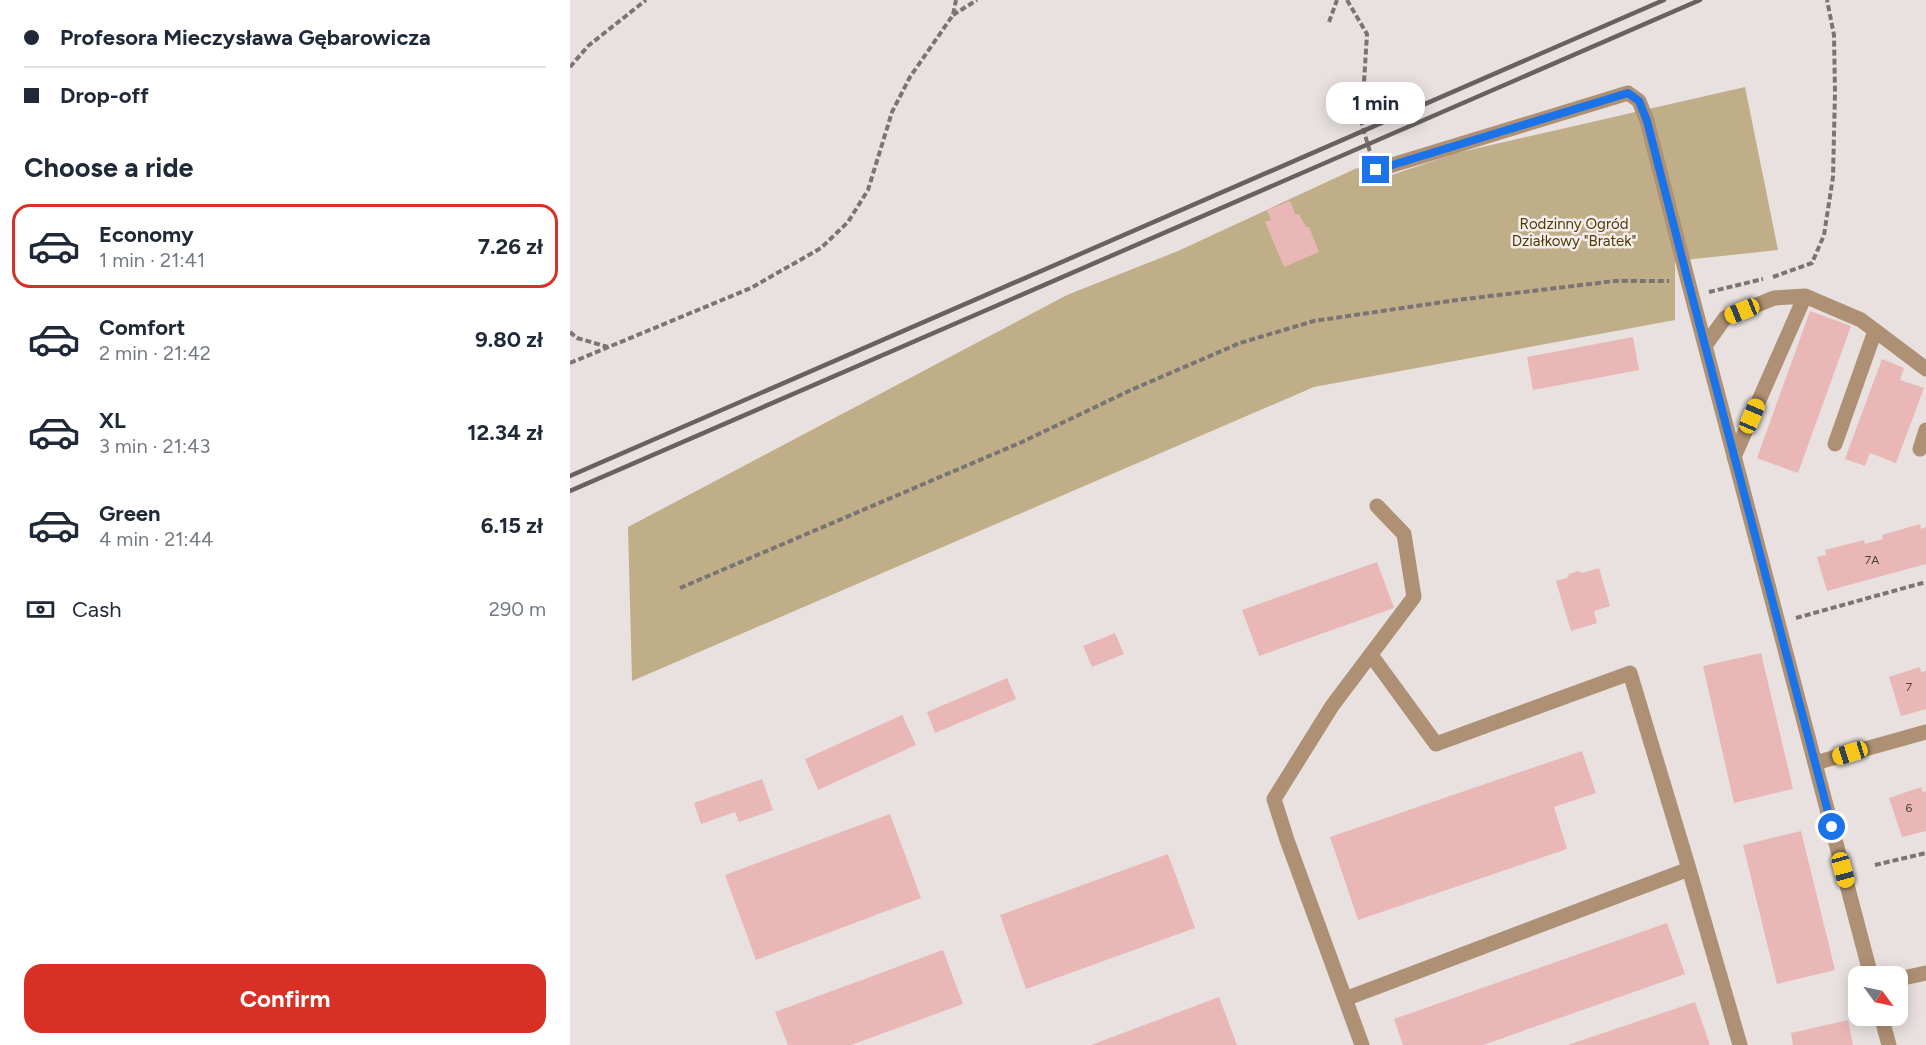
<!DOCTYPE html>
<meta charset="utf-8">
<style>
body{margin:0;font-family:Figtree,sans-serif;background:#f2f2f3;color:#1f2937;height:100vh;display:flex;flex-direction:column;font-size:22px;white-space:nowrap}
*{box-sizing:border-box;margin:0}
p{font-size:20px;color:#747a83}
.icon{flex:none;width:33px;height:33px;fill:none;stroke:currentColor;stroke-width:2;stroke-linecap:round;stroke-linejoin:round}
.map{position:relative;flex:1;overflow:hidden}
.sheet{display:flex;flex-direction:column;background:#fff;width:570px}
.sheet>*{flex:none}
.hud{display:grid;align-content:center;height:132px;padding:0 24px;background:#fff}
.needle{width:39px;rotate:123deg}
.tools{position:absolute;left:1278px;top:966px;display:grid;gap:12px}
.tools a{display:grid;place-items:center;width:60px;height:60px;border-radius:12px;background:#fff;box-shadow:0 3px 15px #0003;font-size:30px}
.end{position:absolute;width:27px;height:27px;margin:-14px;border:8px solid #1a73e8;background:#fff;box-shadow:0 0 0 3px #fff}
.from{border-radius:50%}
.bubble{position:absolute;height:42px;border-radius:18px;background:#fff;box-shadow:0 3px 15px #0003;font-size:20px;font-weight:700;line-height:42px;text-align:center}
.car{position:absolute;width:18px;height:36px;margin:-18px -9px;border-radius:8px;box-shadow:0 0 4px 2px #0007;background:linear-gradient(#f5c518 24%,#345 0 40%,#f5c518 0 76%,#345 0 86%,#f5c518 0)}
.hud b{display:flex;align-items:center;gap:21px;height:57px;font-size:22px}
.hud b+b{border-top:2px solid #e0e1e3}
.hud i{width:15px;height:15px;background:#1f2937}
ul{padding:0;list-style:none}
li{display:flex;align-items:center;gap:18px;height:84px;margin:0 12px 9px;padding:0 12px;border:3px solid transparent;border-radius:18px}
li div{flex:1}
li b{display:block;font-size:22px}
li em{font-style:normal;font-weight:700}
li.selected{border-color:#d93025}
li>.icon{width:54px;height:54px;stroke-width:1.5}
h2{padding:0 24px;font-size:27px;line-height:72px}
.pay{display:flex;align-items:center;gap:15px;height:66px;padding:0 24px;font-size:22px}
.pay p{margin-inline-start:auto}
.button{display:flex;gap:12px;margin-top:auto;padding:12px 24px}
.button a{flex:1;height:69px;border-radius:18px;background:#d93025;color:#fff;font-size:24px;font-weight:700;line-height:69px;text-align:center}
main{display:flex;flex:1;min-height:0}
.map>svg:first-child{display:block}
.green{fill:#c0ae89}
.building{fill:#eab7b7}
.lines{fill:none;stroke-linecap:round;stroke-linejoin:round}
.path{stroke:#7a7573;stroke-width:4;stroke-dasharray:6 3;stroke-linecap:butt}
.minor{stroke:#ae9074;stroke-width:15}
.rail{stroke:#676261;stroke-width:4.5}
.route{stroke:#1a73e8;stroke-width:8}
.labels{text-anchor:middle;stroke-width:5;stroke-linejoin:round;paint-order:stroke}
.number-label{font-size:12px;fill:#4c3d3c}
.park-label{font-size:15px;fill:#4e3b05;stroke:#f5eeec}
</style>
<main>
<section class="sheet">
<div class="hud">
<b><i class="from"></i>Profesora Mieczysława Gębarowicza</b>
<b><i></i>Drop-off</b>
</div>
<h2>Choose a ride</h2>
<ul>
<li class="selected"><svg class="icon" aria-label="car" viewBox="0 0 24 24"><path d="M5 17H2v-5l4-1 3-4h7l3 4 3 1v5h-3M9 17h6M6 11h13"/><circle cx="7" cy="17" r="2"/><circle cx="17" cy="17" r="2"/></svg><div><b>Economy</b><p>1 min · 21:41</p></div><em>7.26 zł</em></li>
<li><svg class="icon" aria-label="car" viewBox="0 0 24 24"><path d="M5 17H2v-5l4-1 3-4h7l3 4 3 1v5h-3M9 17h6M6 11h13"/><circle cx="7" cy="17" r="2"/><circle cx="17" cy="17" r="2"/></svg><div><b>Comfort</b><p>2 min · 21:42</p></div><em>9.80 zł</em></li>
<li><svg class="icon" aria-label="car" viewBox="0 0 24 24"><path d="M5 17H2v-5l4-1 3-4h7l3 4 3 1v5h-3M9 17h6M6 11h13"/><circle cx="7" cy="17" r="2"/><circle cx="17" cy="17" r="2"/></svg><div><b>XL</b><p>3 min · 21:43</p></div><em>12.34 zł</em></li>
<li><svg class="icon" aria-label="car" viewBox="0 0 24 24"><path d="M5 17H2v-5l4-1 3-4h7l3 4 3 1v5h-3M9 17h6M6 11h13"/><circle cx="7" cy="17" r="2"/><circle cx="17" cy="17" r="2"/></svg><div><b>Green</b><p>4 min · 21:44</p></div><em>6.15 zł</em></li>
</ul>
<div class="pay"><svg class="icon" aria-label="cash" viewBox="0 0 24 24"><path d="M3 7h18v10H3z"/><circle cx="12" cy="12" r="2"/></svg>Cash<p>290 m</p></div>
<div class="button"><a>Confirm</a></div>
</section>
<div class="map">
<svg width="1356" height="1045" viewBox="0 0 1356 1045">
<rect width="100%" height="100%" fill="#e8e1df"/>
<path class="green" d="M 1175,87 L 1208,250 L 1105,261 L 1105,320 L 744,387 L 62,681 L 58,527 L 497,295 L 608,251 L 787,168 L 807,180 L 886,153 Z"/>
<path class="building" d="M 720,201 L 725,214 L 729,214 L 736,227 L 739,227 L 749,252 L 714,267 L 695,222 L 701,220 L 697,210 Z
M 1240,311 L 1281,326 L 1228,473 L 1187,458 Z
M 1063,337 L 1069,370 L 963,390 L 957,357 Z
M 1312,359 L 1334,368 L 1330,380 L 1354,388 L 1326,463 L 1300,453 L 1295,466 L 1275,459 Z
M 1350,524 L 1351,529 L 1356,527 L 1356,564 L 1257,591 L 1247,557 L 1256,555 L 1255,550 L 1294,540 L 1295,544 L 1313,539 L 1312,535 Z
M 807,562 L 824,608 L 689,656 L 672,610 Z
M 1029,568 L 1040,606 L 1024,611 L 1027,623 L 1001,631 L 986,581 L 997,578 L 999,574 L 1008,571 L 1013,573 Z
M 545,633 L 554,654 L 522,667 L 513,646 Z
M 1191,653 L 1223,789 L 1164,803 L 1133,666 Z
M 1350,667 L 1351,672 L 1356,671 L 1356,709 L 1331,716 L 1319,677 Z
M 437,678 L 446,699 L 365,733 L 357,712 Z
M 332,715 L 346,745 L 248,790 L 235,759 Z
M 1012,751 L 1026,793 L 984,807 L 997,849 L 788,920 L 760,837 Z
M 192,779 L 203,810 L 169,822 L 165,812 L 131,824 L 124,803 Z
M 1351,787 L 1353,792 L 1356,791 L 1356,831 L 1332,837 L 1319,798 Z
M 320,814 L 351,898 L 186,960 L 155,875 Z
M 1231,831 L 1265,970 L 1207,984 L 1173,845 Z
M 598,854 L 625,928 L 456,989 L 430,915 Z
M 1097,923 L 1115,974 L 913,1045 L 833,1045 L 824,1019 Z
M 373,950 L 393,1004 L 281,1045 L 218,1045 L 205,1012 Z
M 649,997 L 667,1045 L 521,1045 Z
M 1125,1002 L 1140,1045 L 998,1045 Z
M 1278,1020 L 1283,1045 L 1223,1045 L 1221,1033 Z"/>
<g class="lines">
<path class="path" d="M 777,0 L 797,34 L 794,82 L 788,111 L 800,152
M 383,15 L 407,0
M 759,22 L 767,0
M 0,67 L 18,46 L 76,0
M 1203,277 L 1242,263 L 1254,235 L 1263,177 L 1265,92 L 1264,35 L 1257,0
M 1139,292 L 1193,279
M 0,332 L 7,338 L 38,347
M 0,363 L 181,288 L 251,248 L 278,222 L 298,190 L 322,112 L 340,77 L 383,15 L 386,0
M 110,588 L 452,442 L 561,390 L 670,343 L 744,321 L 887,300 L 1045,281 L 1099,281
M 1226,618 L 1356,582
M 1305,865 L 1356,853"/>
<path class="minor" d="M 806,170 L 1058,93 L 1069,101 L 1077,121 L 1118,281 L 1301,976
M 1135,346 L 1155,318 L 1204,298 L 1235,296 L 1291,320 L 1356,369
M 1265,444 L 1305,331
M 1350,449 L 1356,430
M 1164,457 L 1235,296
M 1245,763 L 1356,732
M 1119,869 L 1170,1045
M 1328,979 L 1356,973
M 775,999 L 1119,869 L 1060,673 L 866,744 L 801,655
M 1311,1016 L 1319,1045
M 792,1045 L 717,840 L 704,799 L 762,706 L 844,597 L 834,534 L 807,506"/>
<path class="rail" d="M 0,476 L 1094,0
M 0,491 L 1130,0"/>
</g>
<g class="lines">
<path class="route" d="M 806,170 L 1058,93 L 1069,101 L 1077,121 L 1118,281 L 1262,827"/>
</g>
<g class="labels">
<g class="number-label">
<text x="1302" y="564">7A</text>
<text x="1339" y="691">7</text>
<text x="1339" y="812">6</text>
</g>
<g class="park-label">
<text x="1004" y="229">Rodzinny Ogród<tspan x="1004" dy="17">Działkowy "Bratek"</tspan></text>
</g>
</g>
</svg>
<div class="tools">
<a><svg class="needle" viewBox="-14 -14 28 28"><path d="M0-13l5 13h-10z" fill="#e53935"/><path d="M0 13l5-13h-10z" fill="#747a83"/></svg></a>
</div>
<i class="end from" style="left:1262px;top:827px"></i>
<i class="end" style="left:806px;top:170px"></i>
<div class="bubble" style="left:756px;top:82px;width:99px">1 min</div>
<i class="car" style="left:1172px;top:311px;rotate:248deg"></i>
<i class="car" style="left:1182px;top:416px;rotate:23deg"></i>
<i class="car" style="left:1280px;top:753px;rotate:253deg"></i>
<i class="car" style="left:1273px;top:870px;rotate:165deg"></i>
</div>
</main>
